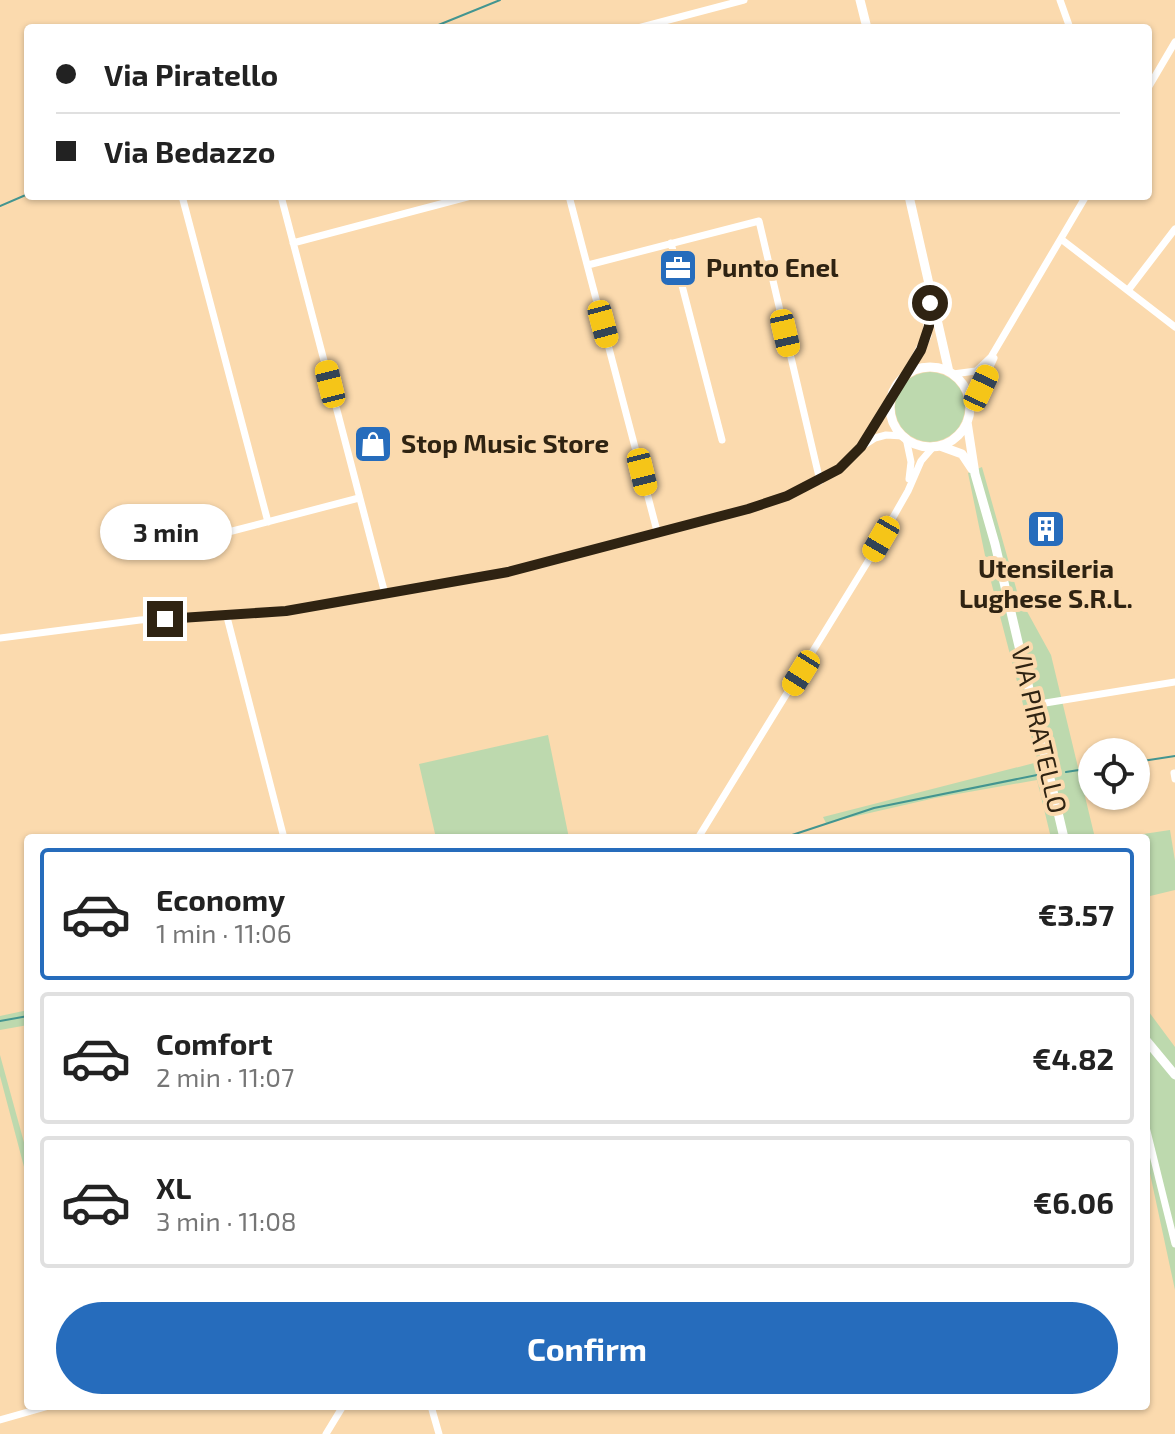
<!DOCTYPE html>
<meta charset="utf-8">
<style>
body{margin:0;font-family:"Exo 2",sans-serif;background:#f2f2f2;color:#222;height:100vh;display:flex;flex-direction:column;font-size:30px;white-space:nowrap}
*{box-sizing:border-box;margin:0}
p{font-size:26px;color:#767676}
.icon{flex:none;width:44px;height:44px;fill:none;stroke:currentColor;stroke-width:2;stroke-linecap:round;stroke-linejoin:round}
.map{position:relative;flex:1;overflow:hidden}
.sheet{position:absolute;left:24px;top:834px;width:1126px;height:576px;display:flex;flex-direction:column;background:#fff;border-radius:8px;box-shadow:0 2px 6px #0004}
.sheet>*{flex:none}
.guide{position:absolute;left:24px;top:24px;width:1128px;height:176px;border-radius:8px;box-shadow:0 2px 6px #0004;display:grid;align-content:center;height:176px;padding:0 32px;background:#fff}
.tools{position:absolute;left:1078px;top:738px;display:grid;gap:16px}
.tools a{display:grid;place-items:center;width:72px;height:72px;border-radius:50%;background:#fff;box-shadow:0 2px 6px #0004;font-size:40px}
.end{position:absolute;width:36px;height:36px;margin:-18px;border:10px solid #2f2312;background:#fff;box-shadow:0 0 0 4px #fff}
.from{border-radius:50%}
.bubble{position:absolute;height:56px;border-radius:28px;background:#fff;box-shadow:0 2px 6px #0004;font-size:26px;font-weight:700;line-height:56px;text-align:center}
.car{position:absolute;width:24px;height:48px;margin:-24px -12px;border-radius:10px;box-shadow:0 0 6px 2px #0007;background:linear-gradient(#f5c518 24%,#345 0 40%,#f5c518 0 76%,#345 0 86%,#f5c518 0)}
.guide b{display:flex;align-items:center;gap:28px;height:76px;font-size:30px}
.guide b+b{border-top:2px solid #e0e0e0}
.guide i{width:20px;height:20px;background:#222}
ul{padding:14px 0 0;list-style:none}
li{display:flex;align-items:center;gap:24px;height:132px;margin:0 16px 12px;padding:0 16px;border:4px solid #e0e0e0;border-radius:8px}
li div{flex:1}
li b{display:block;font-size:30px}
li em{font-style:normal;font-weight:700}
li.active{border-color:#266cbc}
li>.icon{width:72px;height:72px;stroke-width:1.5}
.button{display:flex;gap:16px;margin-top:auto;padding:16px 32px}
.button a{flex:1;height:92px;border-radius:48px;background:#266cbc;color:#fff;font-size:32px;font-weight:700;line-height:92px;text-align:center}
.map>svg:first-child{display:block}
.green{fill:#bdd9ae}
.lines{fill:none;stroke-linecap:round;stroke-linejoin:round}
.stream{stroke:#439590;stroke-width:2}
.minor{stroke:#fff;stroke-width:7}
.major{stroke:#fff;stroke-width:9}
.route{stroke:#2f2312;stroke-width:10}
.labels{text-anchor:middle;stroke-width:8;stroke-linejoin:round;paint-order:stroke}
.poi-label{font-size:26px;font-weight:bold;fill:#2f2312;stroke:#fbdaae;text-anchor:start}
.street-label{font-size:26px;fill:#2f2312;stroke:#fbdaae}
</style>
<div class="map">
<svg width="1175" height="1434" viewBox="0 0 1175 1434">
<rect width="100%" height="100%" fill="#fbdaae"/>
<path class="green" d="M895 407a35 35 0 1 1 70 0a35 35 0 1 1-70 0Z
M 982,467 L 1018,595 L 1051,655 L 1095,838 L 1051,838 L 1037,780 L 935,798 L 826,823 L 823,817 L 1038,762 L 988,570 L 968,473 Z
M 548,735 L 569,838 L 436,838 L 419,764 Z
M 1170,830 L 1175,861 L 1175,890 L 1146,897 L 1146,838 L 1117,838 Z
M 1146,1008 L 1175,1047 L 1175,1290 L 1146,1155 Z
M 28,1010 L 28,1025 L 0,1030 L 0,1016 Z
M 0,1055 L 28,1157 L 28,1182 L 0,1076 Z"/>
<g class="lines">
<path class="stream" d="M 431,28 L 500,0
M 0,206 L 28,194
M 1136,762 L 1175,756
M 1066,772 L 1092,768
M 783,838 L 874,808 L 1042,774
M 0,1021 L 28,1016"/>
<path class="minor" d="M 1060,0 L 1070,28
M 638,28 L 744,0
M 1148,88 L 1175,42
M 182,196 L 268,522
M 281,196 L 385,594
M 569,196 L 657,531
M 1061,239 L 1175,327
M 293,243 L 471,196
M 671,243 L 722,440
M 588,265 L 759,221 L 820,481
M 1129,289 L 1175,229
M 953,374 L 976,371 L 991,357 L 1086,196
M 970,411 L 994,358
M 906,438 L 911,462 L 909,479
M 862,445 L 892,395
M 213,536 L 359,498
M 227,617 L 284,838
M 0,638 L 140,620 L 286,611 L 508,572 L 748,509 L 787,496 L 839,469 L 861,447 L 875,438 L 886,435 L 903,436
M 1033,705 L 1175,682
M 1174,773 L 1175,779
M 698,838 L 867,563 L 908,491 L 921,461 L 934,446
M 1146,1127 L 1175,1244
M 431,1406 L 439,1434
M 0,1420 L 49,1406
M 326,1434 L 343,1406"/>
<path class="major" d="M 860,0 L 867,28
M 909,196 L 949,372
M890 407a40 40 0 1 1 80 0a40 40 0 1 1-80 0Z
M 907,374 L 927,336 L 930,303
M 967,422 L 975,474 L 995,544 L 1064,838
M 940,446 L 962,454 L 972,469
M 1146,1040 L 1175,1075"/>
</g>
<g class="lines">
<path class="route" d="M 165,619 L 286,611 L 508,572 L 748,509 L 787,496 L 839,469 L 861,447 L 921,350 L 929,326 L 930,303"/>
</g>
<defs>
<symbol id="office-square" viewBox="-11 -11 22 22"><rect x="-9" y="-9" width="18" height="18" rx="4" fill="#266cbc" stroke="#fbdaae"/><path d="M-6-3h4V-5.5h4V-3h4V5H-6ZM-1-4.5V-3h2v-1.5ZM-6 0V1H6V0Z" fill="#fff"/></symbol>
<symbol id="shop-square" viewBox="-11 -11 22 22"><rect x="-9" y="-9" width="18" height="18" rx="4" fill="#266cbc" stroke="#fbdaae"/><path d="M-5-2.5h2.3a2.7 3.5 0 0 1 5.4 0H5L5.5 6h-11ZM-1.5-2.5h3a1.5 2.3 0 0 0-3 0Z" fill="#fff"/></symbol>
<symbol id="building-square" viewBox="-11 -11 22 22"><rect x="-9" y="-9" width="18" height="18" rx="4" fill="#266cbc" stroke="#fbdaae"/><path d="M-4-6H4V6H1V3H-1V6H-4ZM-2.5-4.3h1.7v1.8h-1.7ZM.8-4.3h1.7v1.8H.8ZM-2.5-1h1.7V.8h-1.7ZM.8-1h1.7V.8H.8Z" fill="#fff"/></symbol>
</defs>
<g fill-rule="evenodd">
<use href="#office-square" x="656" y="246" width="44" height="44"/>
<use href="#shop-square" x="351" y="422" width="44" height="44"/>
<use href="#building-square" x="1024" y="507" width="44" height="44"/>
</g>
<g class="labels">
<g class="poi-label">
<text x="706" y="277">Punto Enel</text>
<text x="401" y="453">Stop Music Store</text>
<text x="1046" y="578" text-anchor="middle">Utensileria<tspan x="1046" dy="30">Lughese S.R.L.</tspan></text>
</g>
<g class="street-label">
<text transform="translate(1039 730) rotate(77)" y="9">VIA PIRATELLO</text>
</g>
</g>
</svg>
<div class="tools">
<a><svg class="icon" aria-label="locate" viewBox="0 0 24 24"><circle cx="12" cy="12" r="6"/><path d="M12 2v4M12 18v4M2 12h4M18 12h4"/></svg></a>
</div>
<i class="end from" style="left:930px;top:303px"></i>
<i class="end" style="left:165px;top:619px"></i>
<div class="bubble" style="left:100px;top:504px;width:132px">3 min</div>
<i class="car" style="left:603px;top:324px;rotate:165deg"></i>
<i class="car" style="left:785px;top:333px;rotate:167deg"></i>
<i class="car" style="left:330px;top:384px;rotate:346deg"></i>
<i class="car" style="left:981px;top:388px;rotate:25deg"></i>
<i class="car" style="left:642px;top:472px;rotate:166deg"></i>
<i class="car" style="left:881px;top:539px;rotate:210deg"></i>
<i class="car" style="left:801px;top:673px;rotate:212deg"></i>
<div class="guide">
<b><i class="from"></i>Via Piratello</b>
<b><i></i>Via Bedazzo</b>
</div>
<section class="sheet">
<ul>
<li class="active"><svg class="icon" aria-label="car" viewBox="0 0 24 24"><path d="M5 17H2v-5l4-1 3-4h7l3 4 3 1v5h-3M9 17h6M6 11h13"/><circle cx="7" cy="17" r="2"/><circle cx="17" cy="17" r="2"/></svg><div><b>Economy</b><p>1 min · 11:06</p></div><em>€3.57</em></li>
<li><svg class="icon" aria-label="car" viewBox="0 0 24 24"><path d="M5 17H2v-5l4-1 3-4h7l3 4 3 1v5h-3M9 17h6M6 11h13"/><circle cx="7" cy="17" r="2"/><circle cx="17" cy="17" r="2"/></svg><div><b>Comfort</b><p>2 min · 11:07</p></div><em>€4.82</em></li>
<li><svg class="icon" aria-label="car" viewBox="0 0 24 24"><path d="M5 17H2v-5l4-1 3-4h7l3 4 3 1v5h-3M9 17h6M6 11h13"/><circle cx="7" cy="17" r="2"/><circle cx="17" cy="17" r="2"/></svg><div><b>XL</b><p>3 min · 11:08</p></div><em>€6.06</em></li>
</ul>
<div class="button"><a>Confirm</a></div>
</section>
</div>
